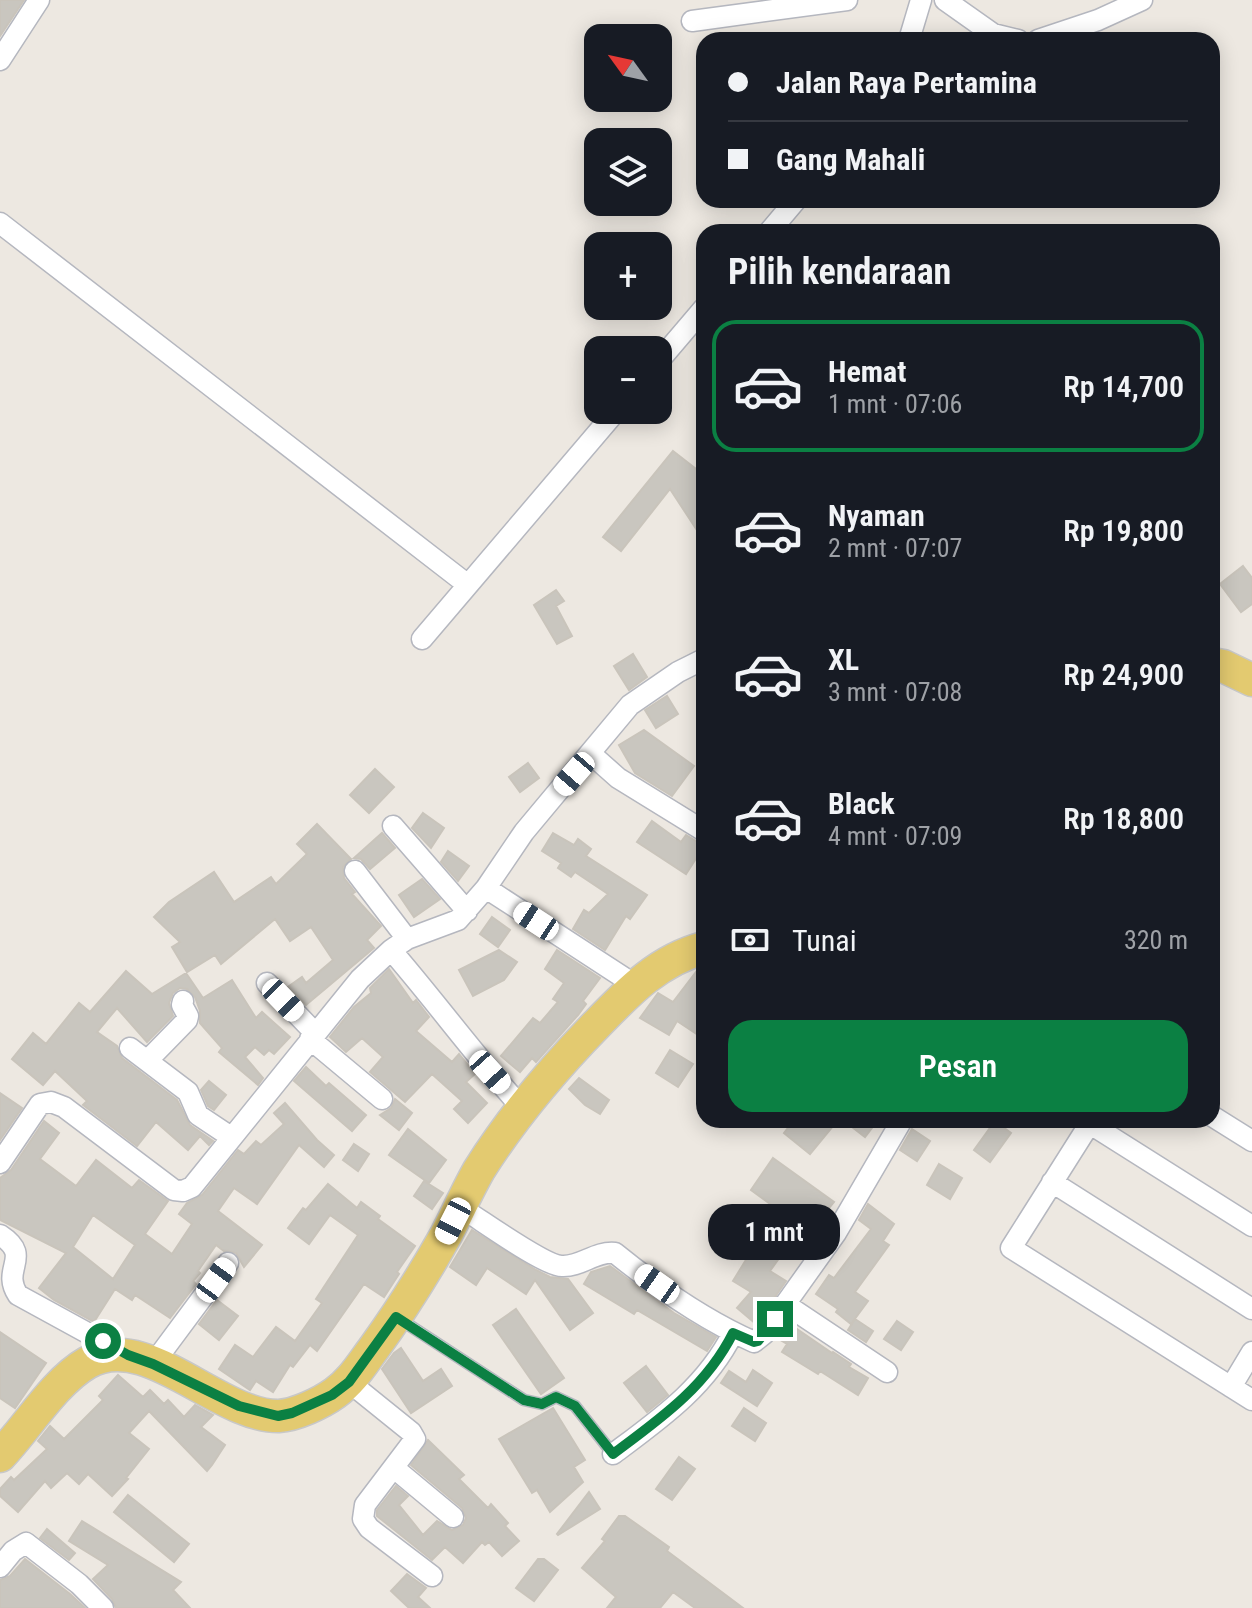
<!DOCTYPE html>
<html lang="id">
<meta charset="utf-8">
<style>
body{margin:0;font-family:"Roboto Condensed",sans-serif;background:#242831;color:#f1f3f6;height:100vh;display:flex;flex-direction:column;font-size:30px;white-space:nowrap}
*{box-sizing:border-box;margin:0}
p{font-size:26px;color:#9ea1a6}
.icon{flex:none;width:44px;height:44px;fill:none;stroke:currentColor;stroke-width:2;stroke-linecap:round;stroke-linejoin:round}
.map{position:relative;flex:1;overflow:hidden}
.details{position:absolute;left:696px;top:224px;width:524px;height:904px;display:flex;flex-direction:column;background:#171b24;border-radius:24px;box-shadow:0 4px 20px #0003}
.details>*{flex:none}
.hud{position:absolute;left:696px;top:32px;width:524px;height:176px;border-radius:24px;box-shadow:0 4px 20px #0003;display:grid;align-content:center;height:176px;padding:0 32px;background:#171b24}
.needle{width:52px;rotate:303deg}
.fabs{position:absolute;left:584px;top:24px;display:grid;gap:16px}
.fabs a{display:grid;place-items:center;width:88px;height:88px;border-radius:16px;background:#171b24;box-shadow:0 4px 20px #0003;font-size:40px}
.end{position:absolute;width:36px;height:36px;margin:-18px;border:10px solid #0b8043;background:#fff;box-shadow:0 0 0 4px #fff}
.from{border-radius:50%}
.bubble{position:absolute;height:56px;border-radius:24px;background:#171b24;box-shadow:0 4px 20px #0003;font-size:26px;font-weight:600;line-height:56px;text-align:center}
.car{position:absolute;width:24px;height:48px;margin:-24px -12px;border-radius:10px;box-shadow:0 0 6px 2px #0007;background:linear-gradient(#fff 24%,#345 0 40%,#fff 0 76%,#345 0 86%,#fff 0)}
.hud b{display:flex;align-items:center;gap:28px;height:76px;font-size:30px}
.hud b+b{border-top:2px solid #363941}
.hud i{width:20px;height:20px;background:#f1f3f6}
ul{padding:0;list-style:none}
li{display:flex;align-items:center;gap:24px;height:132px;margin:0 16px 12px;padding:0 16px;border:4px solid transparent;border-radius:24px}
li div{flex:1}
li b{display:block;font-size:30px}
li em{font-style:normal;font-weight:600}
li.current{border-color:#0b8043}
li>.icon{width:72px;height:72px;stroke-width:1.5}
h2{padding:0 32px;font-size:36px;line-height:96px}
.pay{display:flex;align-items:center;gap:20px;height:88px;padding:0 32px;font-size:30px}
.pay p{margin-inline-start:auto}
.button{display:flex;gap:16px;margin-top:auto;padding:16px 32px}
.button a{flex:1;height:92px;border-radius:24px;background:#0b8043;color:#fff;font-size:32px;font-weight:600;line-height:92px;text-align:center}
.map>svg:first-child{display:block}
.building{fill:#c9c6bf;stroke:#c9c4bb;stroke-width:2;fill-rule:evenodd}
.lines{fill:none;stroke-linecap:round;stroke-linejoin:round}
.lane-casing{stroke:#b5b7bf;stroke-width:13}
.street-casing{stroke:#b5b7bf;stroke-width:23}
.primary-casing{stroke:#c8c8c8;stroke-width:35}
.lane{stroke:#fff;stroke-width:10}
.street{stroke:#fff;stroke-width:20}
.primary{stroke:#e3ca70;stroke-width:32}
.route{stroke:#0b8043;stroke-width:10}
</style>
<div class="map">
<svg width="1252" height="1608" viewBox="0 0 1252 1608">
<rect width="100%" height="100%" fill="#ede8e1"/>
<path class="building" d="M 0,0 L 24,0 L 0,36 Z
M 673,451 L 696,469 L 704,482 L 704,541 L 670,489 L 621,551 L 603,537 Z
M 1243,566 L 1252,578 L 1252,604 L 1241,612 L 1220,584 Z
M 556,590 L 564,601 L 556,606 L 572,636 L 557,644 L 534,605 Z
M 633,654 L 647,677 L 629,690 L 614,666 Z
M 667,696 L 678,714 L 656,728 L 645,710 Z
M 644,730 L 694,766 L 672,796 L 635,773 L 619,745 Z
M 528,763 L 539,778 L 520,792 L 509,777 Z
M 375,769 L 394,787 L 369,813 L 350,795 Z
M 423,813 L 444,828 L 431,848 L 412,828 Z
M 652,821 L 681,842 L 686,835 L 704,846 L 686,874 L 637,842 Z
M 317,824 L 351,859 L 343,867 L 344,878 L 355,892 L 352,894 L 381,926 L 367,940 L 374,948 L 306,1005 L 288,987 L 302,977 L 306,983 L 333,960 L 311,927 L 290,941 L 275,919 L 221,964 L 215,955 L 187,972 L 172,947 L 180,942 L 154,917 L 169,902 L 214,872 L 234,902 L 271,877 L 276,884 L 307,854 L 297,844 Z
M 382,833 L 395,848 L 370,869 L 361,859 L 354,858 Z
M 553,833 L 574,845 L 578,839 L 591,849 L 586,856 L 647,895 L 630,919 L 626,916 L 605,950 L 573,929 L 584,910 L 589,913 L 608,894 L 575,872 L 571,877 L 558,868 L 561,863 L 542,851 Z
M 448,851 L 469,866 L 458,881 L 441,862 Z
M 422,879 L 440,899 L 414,917 L 399,895 Z
M 492,917 L 510,930 L 498,947 L 480,934 Z
M 499,950 L 517,962 L 504,980 L 473,996 L 459,970 Z
M 557,950 L 600,978 L 583,1001 L 586,1004 L 578,1015 L 536,1062 L 532,1058 L 520,1072 L 501,1056 L 533,1018 L 540,1023 L 558,1002 L 553,999 L 564,983 L 545,969 Z
M 389,969 L 413,1003 L 416,1000 L 429,1017 L 416,1031 L 452,1062 L 459,1054 L 475,1074 L 466,1082 L 487,1103 L 468,1123 L 454,1109 L 462,1101 L 432,1074 L 405,1102 L 370,1072 L 383,1057 L 362,1038 L 346,1052 L 330,1037 L 354,1007 L 371,993 L 370,988 Z
M 126,971 L 152,994 L 186,973 L 203,998 L 232,980 L 256,1018 L 262,1012 L 290,1037 L 274,1054 L 269,1050 L 264,1055 L 255,1047 L 245,1057 L 263,1078 L 258,1085 L 219,1052 L 222,1048 L 200,1023 L 200,1011 L 195,997 L 187,989 L 180,988 L 173,993 L 169,1003 L 173,1016 L 147,1042 L 117,1008 L 97,1032 L 117,1046 L 122,1058 L 177,1100 L 190,1125 L 213,1141 L 209,1145 L 200,1136 L 188,1150 L 156,1122 L 137,1146 L 83,1105 L 87,1101 L 55,1071 L 43,1085 L 12,1059 L 33,1033 L 46,1044 L 79,1003 L 90,1012 Z
M 696,972 L 704,979 L 704,1039 L 677,1021 L 669,1035 L 640,1018 L 658,993 L 673,1002 Z
M 670,1050 L 693,1064 L 678,1087 L 656,1073 Z
M 306,1067 L 326,1086 L 329,1083 L 366,1115 L 352,1131 L 294,1081 Z
M 579,1078 L 609,1100 L 600,1114 L 585,1105 L 569,1089 Z
M 209,1081 L 226,1095 L 214,1110 L 208,1106 L 201,1090 Z
M 0,1093 L 22,1108 L 0,1140 Z
M 395,1099 L 412,1113 L 399,1130 L 380,1115 L 391,1108 Z
M 285,1103 L 317,1140 L 334,1155 L 324,1167 L 299,1145 L 257,1204 L 234,1188 L 218,1211 L 262,1245 L 244,1267 L 236,1253 L 224,1251 L 216,1245 L 198,1271 L 200,1273 L 193,1281 L 196,1284 L 170,1318 L 135,1295 L 132,1300 L 115,1289 L 94,1322 L 54,1300 L 39,1288 L 66,1253 L 0,1220 L 0,1178 L 11,1170 L 44,1121 L 59,1133 L 40,1159 L 76,1186 L 96,1160 L 132,1188 L 139,1180 L 168,1201 L 145,1234 L 172,1254 L 192,1224 L 179,1214 L 187,1203 L 202,1195 L 238,1150 L 244,1154 L 256,1141 L 261,1145 L 284,1124 L 274,1113 ZM 93,1215 L 135,1245 L 113,1279 L 73,1247 Z
M 794,1120 L 838,1120 L 810,1154 L 784,1133 Z
M 843,1120 L 878,1120 L 865,1137 Z
M 995,1121 L 1011,1133 L 990,1162 L 974,1150 Z
M 408,1129 L 446,1160 L 429,1183 L 389,1155 Z
M 912,1129 L 930,1141 L 917,1161 L 900,1150 Z
M 354,1144 L 369,1154 L 358,1171 L 343,1160 Z
M 773,1158 L 834,1202 L 807,1235 L 800,1229 L 770,1271 L 786,1281 L 756,1324 L 737,1308 L 751,1292 L 733,1281 L 752,1250 L 750,1248 L 777,1209 L 751,1190 Z
M 939,1164 L 962,1178 L 950,1199 L 927,1185 Z
M 424,1181 L 443,1193 L 432,1209 L 414,1196 Z
M 328,1184 L 357,1208 L 361,1202 L 380,1216 L 378,1219 L 415,1246 L 397,1272 L 399,1274 L 384,1297 L 364,1284 L 317,1351 L 310,1345 L 293,1367 L 290,1365 L 273,1392 L 256,1381 L 250,1390 L 219,1369 L 235,1345 L 253,1357 L 276,1327 L 295,1341 L 322,1303 L 316,1299 L 358,1235 L 330,1215 L 309,1244 L 288,1228 L 303,1208 L 306,1210 Z
M 868,1204 L 894,1224 L 883,1241 L 889,1245 L 855,1292 L 868,1301 L 851,1324 L 836,1312 L 838,1309 L 816,1294 L 829,1275 L 834,1278 L 871,1229 L 859,1220 Z
M 472,1230 L 536,1270 L 550,1277 L 568,1279 L 593,1313 L 570,1330 L 535,1280 L 526,1294 L 487,1268 L 476,1285 L 450,1267 Z
M 610,1266 L 674,1313 L 716,1337 L 707,1351 L 637,1310 L 634,1314 L 584,1284 L 591,1272 Z
M 217,1300 L 238,1316 L 219,1340 L 199,1324 Z
M 516,1309 L 564,1378 L 541,1394 L 493,1325 Z
M 855,1319 L 873,1331 L 866,1342 L 848,1330 Z
M 897,1321 L 913,1332 L 901,1350 L 884,1339 Z
M 786,1326 L 796,1332 L 797,1329 L 832,1353 L 833,1352 L 851,1364 L 849,1367 L 868,1378 L 858,1395 L 820,1371 L 818,1374 L 782,1352 L 787,1344 L 777,1338 Z
M 0,1332 L 46,1363 L 15,1408 L 0,1398 Z
M 401,1348 L 423,1381 L 441,1369 L 452,1386 L 411,1413 L 382,1369 L 394,1353 Z
M 646,1366 L 668,1395 L 647,1412 L 624,1383 Z
M 753,1370 L 772,1383 L 757,1406 L 721,1383 L 729,1371 L 746,1382 Z
M 118,1375 L 143,1397 L 150,1390 L 164,1404 L 168,1400 L 184,1417 L 195,1405 L 213,1415 L 201,1427 L 225,1445 L 212,1465 L 207,1471 L 149,1411 L 129,1433 L 149,1449 L 126,1478 L 128,1479 L 112,1496 L 88,1474 L 79,1484 L 67,1473 L 51,1488 L 45,1481 L 18,1512 L 0,1496 L 0,1489 L 11,1477 L 14,1480 L 47,1449 L 38,1441 L 50,1426 L 64,1439 L 103,1400 L 99,1396 Z
M 553,1408 L 585,1460 L 574,1467 L 583,1482 L 550,1512 L 537,1490 L 532,1493 L 499,1439 Z
M 744,1408 L 766,1423 L 755,1441 L 732,1426 Z
M 428,1440 L 464,1475 L 459,1479 L 488,1508 L 491,1504 L 508,1523 L 505,1526 L 519,1541 L 502,1556 L 489,1542 L 485,1545 L 482,1542 L 463,1563 L 445,1547 L 432,1560 L 377,1516 L 377,1510 L 396,1486 L 408,1496 L 399,1505 L 423,1535 L 437,1521 L 452,1530 L 463,1525 L 466,1518 L 462,1508 L 411,1465 Z
M 679,1457 L 695,1469 L 672,1500 L 656,1489 Z
M 589,1492 L 600,1509 L 558,1535 L 557,1534 Z
M 128,1495 L 189,1544 L 174,1562 L 114,1512 Z
M 619,1516 L 625,1516 L 669,1547 L 667,1551 L 743,1608 L 695,1608 L 673,1592 L 660,1608 L 607,1608 L 616,1597 L 582,1568 L 605,1541 L 602,1539 Z
M 82,1521 L 181,1582 L 173,1590 L 190,1608 L 116,1608 L 112,1599 L 93,1579 L 108,1565 L 69,1541 Z
M 47,1529 L 75,1553 L 69,1560 L 40,1538 Z
M 25,1559 L 70,1594 L 85,1608 L 0,1608 L 0,1580 L 10,1576 Z
M 538,1559 L 544,1559 L 558,1570 L 534,1601 L 516,1588 Z
M 407,1574 L 426,1588 L 418,1597 L 430,1608 L 409,1608 L 391,1591 Z"/>
<g class="lines">
<defs>
<path id="lane" d="M 398,1318 L 524,1400 L 542,1404 L 556,1397 L 575,1406 L 613,1454"/>
<path id="street" d="M 945,0 L 993,34 L 1018,40
M 692,21 L 847,0
M 909,40 L 921,0
M 1038,40 L 1098,20 L 1142,0
M 0,60 L 39,0
M 0,223 L 468,585
M 769,232 L 796,200
M 658,362 L 704,308
M 422,639 L 617,410
M 591,754 L 618,778 L 704,831
M 393,826 L 467,911
M 355,871 L 407,939
M 486,888 L 635,985
M 391,950 C 436,1002 476,1057 522,1108
M 267,983 L 315,1033
M 310,1039 L 382,1099
M 130,1048 L 188,1092 L 198,1115 L 231,1137
M 147,1061 L 187,1020 L 188,1016 L 182,1005 L 183,1001
M 1212,1116 L 1252,1141
M 1084,1120 L 1252,1226
M 1092,1120 L 1011,1248 L 1252,1400
M 0,1163 L 40,1104 L 51,1102 L 64,1107 L 174,1190 L 183,1191 L 192,1187 L 360,979 L 391,950 L 407,939 L 458,920 L 486,888 L 524,832 L 630,705 L 678,672 L 704,659
M 1052,1182 L 1252,1309
M 460,1207 C 480,1219 544,1266 562,1266 C 581,1267 595,1251 615,1253 C 657,1287 704,1320 754,1342 L 764,1334 L 836,1233 L 902,1120
M 0,1235 C 34,1257 0,1268 18,1295 L 124,1353
M 785,1304 L 887,1372
M 153,1364 L 228,1263
M 349,1382 L 411,1432 L 415,1439 L 365,1505 L 363,1519 L 369,1528 L 432,1576
M 1231,1387 L 1252,1352
M 613,1454 C 660,1419 706,1387 733,1333
M 394,1468 L 453,1517
M 0,1567 L 13,1551 L 26,1543 L 79,1584 L 103,1608"/>
<path id="primary" d="M 1212,664 L 1223,666 L 1252,680
M 0,1456 C 27,1428 54,1382 87,1363 C 146,1328 218,1417 279,1416 C 296,1415 321,1403 335,1393 C 352,1381 362,1364 374,1348 C 400,1312 424,1274 446,1235 C 457,1214 467,1191 479,1170 C 513,1116 553,1069 597,1024 C 629,991 659,960 704,948"/>
</defs>
<use href="#lane" class="lane-casing"/>
<use href="#street" class="street-casing"/>
<use href="#primary" class="primary-casing"/>
<use href="#lane" class="lane"/>
<use href="#street" class="street"/>
<use href="#primary" class="primary"/>
</g>
<g class="lines">
<path class="route" d="M 103,1341 L 128,1355 L 153,1364 L 239,1406 L 278,1416 L 292,1413 L 332,1395 L 349,1382 L 396,1317 L 524,1400 L 542,1404 L 556,1397 L 575,1406 L 613,1454 C 660,1419 706,1387 733,1333 L 754,1342 L 758,1341 L 775,1319"/>
</g>
</svg>
<div class="fabs">
<a><svg class="needle" viewBox="-14 -14 28 28"><path d="M0-13l5 13h-10z" fill="#e53935"/><path d="M0 13l5-13h-10z" fill="#9ea1a6"/></svg></a>
<a><svg class="icon" aria-label="layers" viewBox="0 0 24 24"><path d="M12 4l9 5-9 5-9-5zM3 14l9 5 9-5"/></svg></a>
<a>+</a>
<a>−</a>
</div>
<i class="end from" style="left:103px;top:1341px"></i>
<i class="end" style="left:775px;top:1319px"></i>
<div class="bubble" style="left:708px;top:1204px;width:132px">1 mnt</div>
<i class="car" style="left:574px;top:774px;rotate:221deg"></i>
<i class="car" style="left:536px;top:921px;rotate:303deg"></i>
<i class="car" style="left:283px;top:1000px;rotate:136deg"></i>
<i class="car" style="left:490px;top:1072px;rotate:138deg"></i>
<i class="car" style="left:453px;top:1221px;rotate:207deg"></i>
<i class="car" style="left:216px;top:1280px;rotate:36deg"></i>
<i class="car" style="left:657px;top:1284px;rotate:305deg"></i>
<div class="hud">
<b><i class="from"></i>Jalan Raya Pertamina</b>
<b><i></i>Gang Mahali</b>
</div>
<section class="details">
<h2>Pilih kendaraan</h2>
<ul>
<li class="current"><svg class="icon" aria-label="car" viewBox="0 0 24 24"><path d="M5 17H2v-5l4-1 3-4h7l3 4 3 1v5h-3M9 17h6M6 11h13"/><circle cx="7" cy="17" r="2"/><circle cx="17" cy="17" r="2"/></svg><div><b>Hemat</b><p>1 mnt · 07:06</p></div><em>Rp 14,700</em></li>
<li><svg class="icon" aria-label="car" viewBox="0 0 24 24"><path d="M5 17H2v-5l4-1 3-4h7l3 4 3 1v5h-3M9 17h6M6 11h13"/><circle cx="7" cy="17" r="2"/><circle cx="17" cy="17" r="2"/></svg><div><b>Nyaman</b><p>2 mnt · 07:07</p></div><em>Rp 19,800</em></li>
<li><svg class="icon" aria-label="car" viewBox="0 0 24 24"><path d="M5 17H2v-5l4-1 3-4h7l3 4 3 1v5h-3M9 17h6M6 11h13"/><circle cx="7" cy="17" r="2"/><circle cx="17" cy="17" r="2"/></svg><div><b>XL</b><p>3 mnt · 07:08</p></div><em>Rp 24,900</em></li>
<li><svg class="icon" aria-label="car" viewBox="0 0 24 24"><path d="M5 17H2v-5l4-1 3-4h7l3 4 3 1v5h-3M9 17h6M6 11h13"/><circle cx="7" cy="17" r="2"/><circle cx="17" cy="17" r="2"/></svg><div><b>Black</b><p>4 mnt · 07:09</p></div><em>Rp 18,800</em></li>
</ul>
<div class="pay"><svg class="icon" aria-label="cash" viewBox="0 0 24 24"><path d="M3 7h18v10H3z"/><circle cx="12" cy="12" r="2"/></svg>Tunai<p>320 m</p></div>
<div class="button"><a>Pesan</a></div>
</section>
</div>
